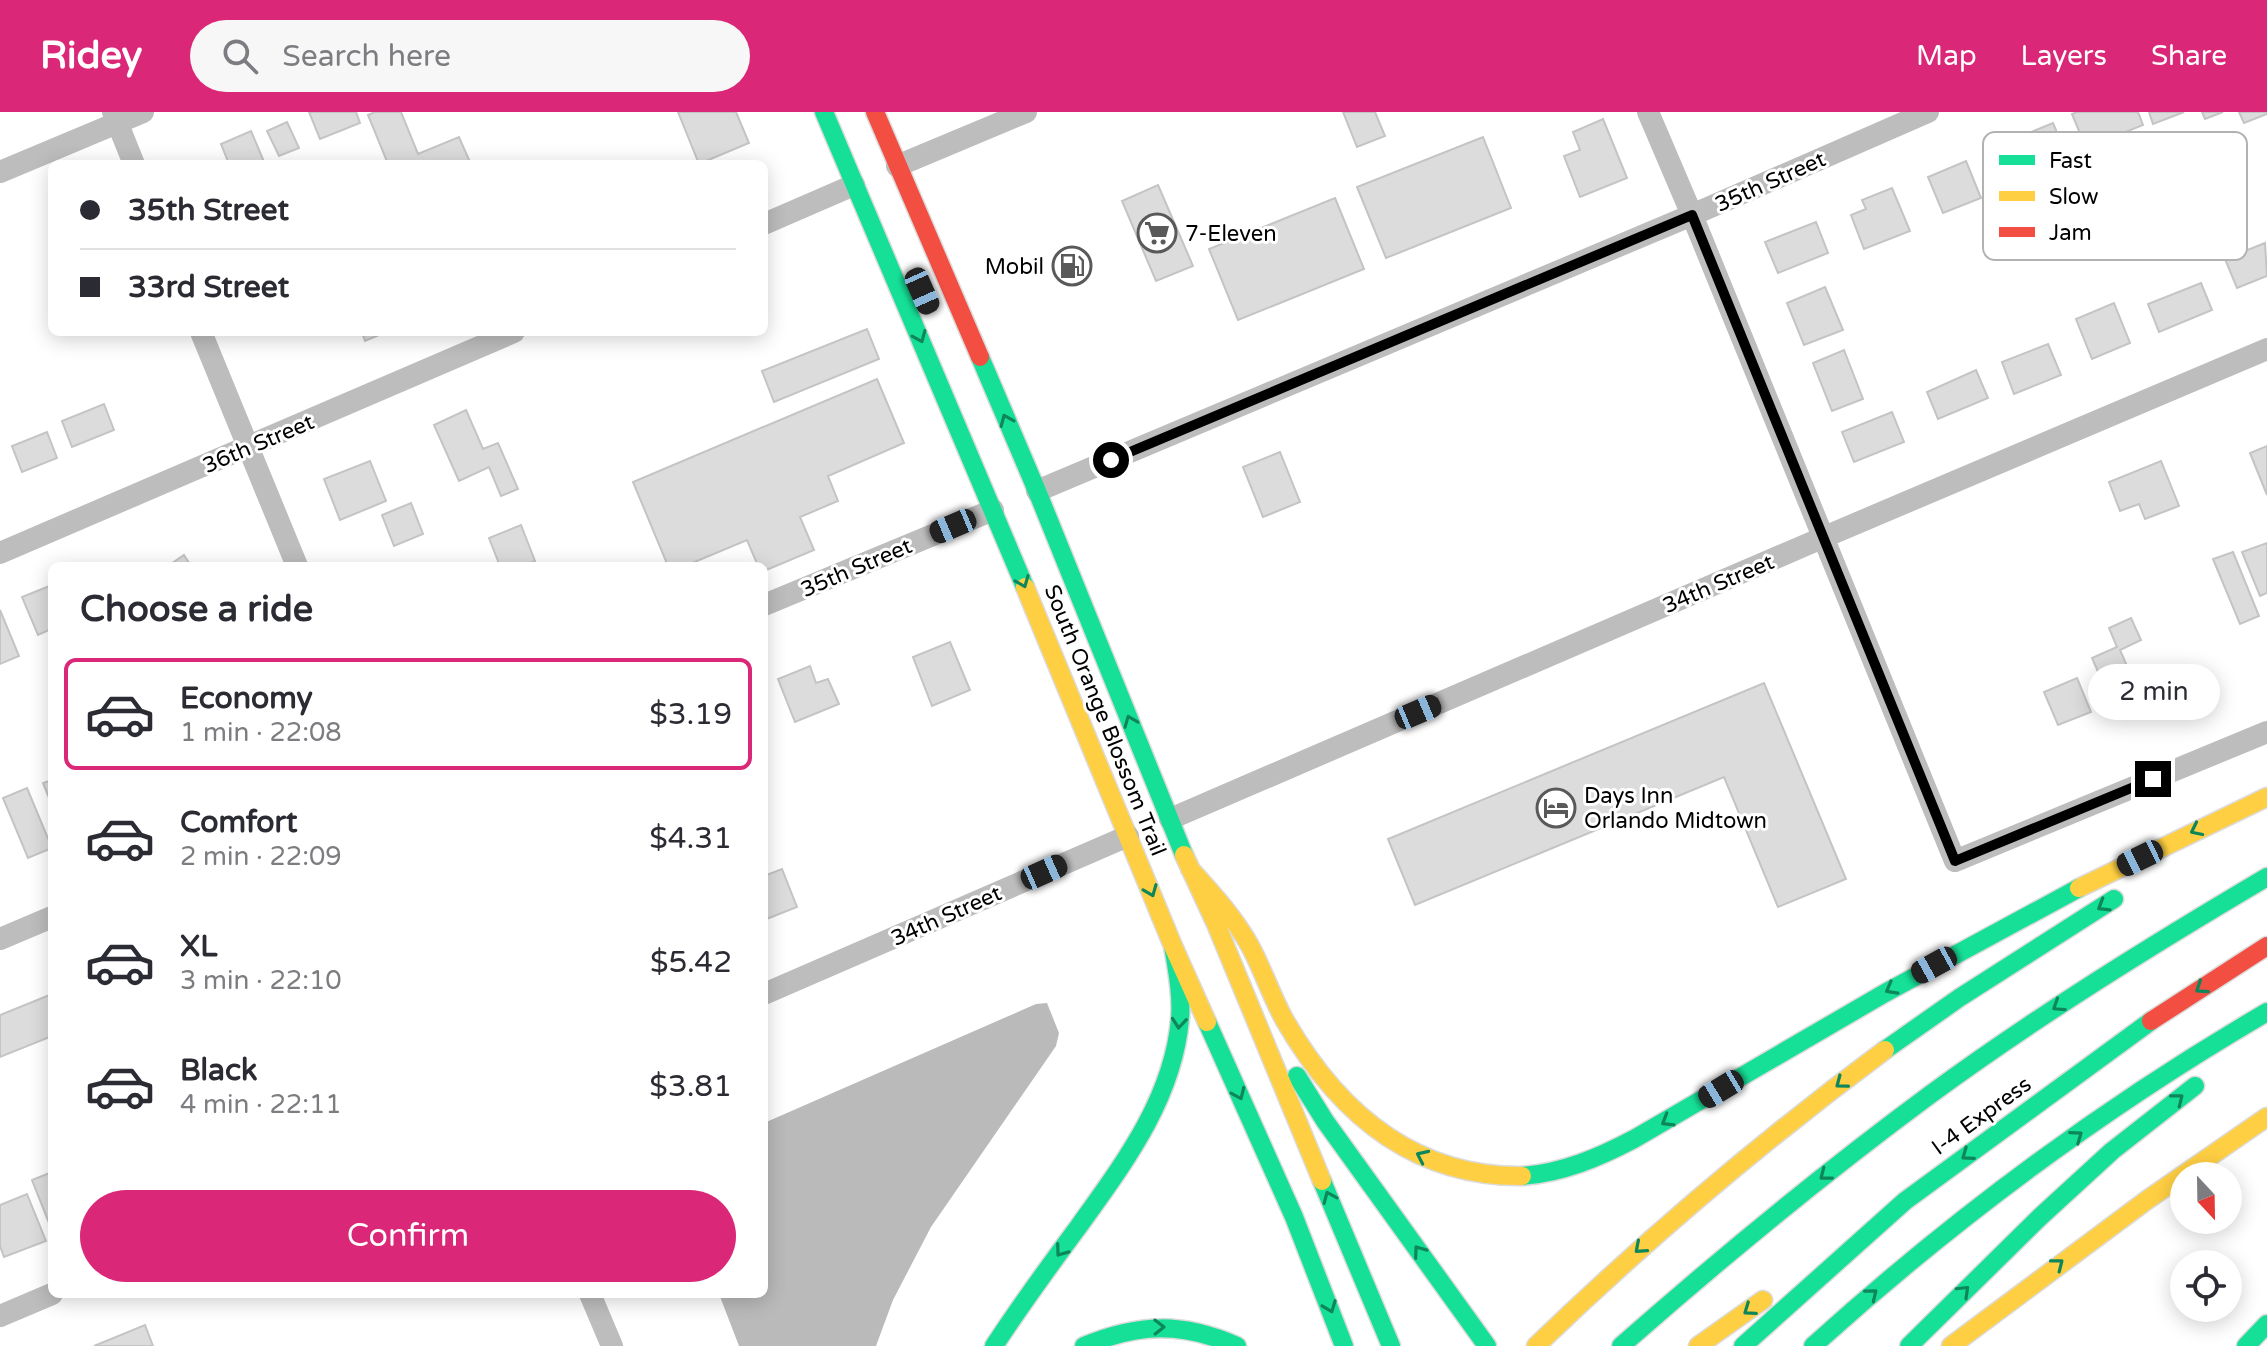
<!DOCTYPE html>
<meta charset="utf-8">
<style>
body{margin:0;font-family:"Varela Round",sans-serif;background:#f7f7f7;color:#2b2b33;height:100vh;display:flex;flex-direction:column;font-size:30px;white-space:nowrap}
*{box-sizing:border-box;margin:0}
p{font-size:26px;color:#7c7c81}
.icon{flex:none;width:44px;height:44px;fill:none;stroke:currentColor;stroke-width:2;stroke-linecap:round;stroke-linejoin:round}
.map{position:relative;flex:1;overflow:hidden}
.side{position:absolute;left:48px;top:450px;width:720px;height:736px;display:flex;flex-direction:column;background:#fff;border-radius:12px;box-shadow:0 4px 20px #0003}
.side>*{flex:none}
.top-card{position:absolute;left:48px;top:48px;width:720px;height:176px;border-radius:12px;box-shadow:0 4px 20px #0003;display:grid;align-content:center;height:176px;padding:0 32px;background:#fff}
.needle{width:52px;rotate:158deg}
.fabs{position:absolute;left:2170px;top:1050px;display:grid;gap:16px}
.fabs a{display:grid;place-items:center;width:72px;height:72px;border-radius:50%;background:#fff;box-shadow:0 4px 20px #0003;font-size:40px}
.end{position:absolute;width:36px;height:36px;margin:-18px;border:10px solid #000;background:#fff;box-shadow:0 0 0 4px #fff}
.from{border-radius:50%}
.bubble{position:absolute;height:56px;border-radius:28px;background:#fff;box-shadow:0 4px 20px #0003;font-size:26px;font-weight:600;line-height:56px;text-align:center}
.car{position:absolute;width:24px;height:48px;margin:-24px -12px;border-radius:10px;box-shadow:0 0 6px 2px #0007;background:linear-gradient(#222 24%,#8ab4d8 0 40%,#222 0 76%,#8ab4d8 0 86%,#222 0)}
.top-card b{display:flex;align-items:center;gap:28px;height:76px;font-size:30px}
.top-card b+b{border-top:2px solid #e1e1e2}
.top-card i{width:20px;height:20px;background:#2b2b33}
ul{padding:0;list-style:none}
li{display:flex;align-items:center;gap:24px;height:112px;margin:0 16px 12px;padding:0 16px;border:4px solid transparent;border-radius:12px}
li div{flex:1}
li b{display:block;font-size:30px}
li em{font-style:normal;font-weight:600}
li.selected{border-color:#db2777}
li>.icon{width:72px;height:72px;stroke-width:1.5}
h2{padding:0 32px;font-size:36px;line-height:96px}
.action{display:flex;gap:16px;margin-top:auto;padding:16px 32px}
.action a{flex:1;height:92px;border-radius:48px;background:#db2777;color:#fff;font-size:32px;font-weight:600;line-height:92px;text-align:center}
header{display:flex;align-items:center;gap:48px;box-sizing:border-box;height:112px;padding:0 40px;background:#db2777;color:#fff}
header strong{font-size:38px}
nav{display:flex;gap:44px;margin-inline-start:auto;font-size:28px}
.search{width:560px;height:72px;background:#f7f7f7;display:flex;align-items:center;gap:20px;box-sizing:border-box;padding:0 28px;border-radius:44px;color:#7c7c81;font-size:30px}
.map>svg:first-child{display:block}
.water{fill:#bababa}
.building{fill:#dcdcdc;stroke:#c4c4c4;stroke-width:2}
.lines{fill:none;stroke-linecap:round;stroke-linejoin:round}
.fast-casing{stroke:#dbdbdb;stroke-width:21}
.slow-casing{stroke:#dbdbdb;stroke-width:21}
.jam-casing{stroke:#dbdbdb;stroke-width:21}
.street{stroke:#bdbdbd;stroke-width:22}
.fast{stroke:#16e098;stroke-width:18}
.slow{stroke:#ffcf43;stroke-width:18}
.jam{stroke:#f24e42;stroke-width:18}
.oneway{stroke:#0d865b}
.route{stroke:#000;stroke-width:10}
.labels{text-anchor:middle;stroke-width:6;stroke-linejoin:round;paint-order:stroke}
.street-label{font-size:22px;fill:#000;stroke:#fff}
.poi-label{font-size:22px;fill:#000;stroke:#fff;text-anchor:start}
.key{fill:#fff;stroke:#b2b2b2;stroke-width:2}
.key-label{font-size:22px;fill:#000}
</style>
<header>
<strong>Ridey</strong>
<div class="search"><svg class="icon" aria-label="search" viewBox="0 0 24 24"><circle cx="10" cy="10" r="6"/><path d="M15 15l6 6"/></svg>Search here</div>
<nav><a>Map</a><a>Layers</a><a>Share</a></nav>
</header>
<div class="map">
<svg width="2267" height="1234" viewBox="0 0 2267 1234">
<rect width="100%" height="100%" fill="#fff"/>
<path class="water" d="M 1047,891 L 1059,921 L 1056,934 L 931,1115 L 893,1188 L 876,1234 L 739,1234 L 719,1182 L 764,1182 L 764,1011 L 1036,892 Z"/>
<path class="building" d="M 309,0 L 356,0 L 360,11 L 320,27 Z
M 375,0 L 401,0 L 418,42 L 459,25 L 470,50 L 465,52 L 388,52 L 368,3 Z
M 678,0 L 736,0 L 749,31 L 699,52 Z
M 1343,0 L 1375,0 L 1385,24 L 1357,35 Z
M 2077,0 L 2138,0 L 2143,13 L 2086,36 L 2072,2 Z
M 2149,0 L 2184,0 L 2153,12 Z
M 2202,0 L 2223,0 L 2205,7 Z
M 2239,0 L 2267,0 L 2267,2 L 2244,11 Z
M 1603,7 L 1627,66 L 1580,85 L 1564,44 L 1580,38 L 1573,20 Z
M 287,10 L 299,36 L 279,44 L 267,19 Z
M 2053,11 L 2066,42 L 2014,63 L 2007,44 L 2019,39 L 2014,27 Z
M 251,19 L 265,52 L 229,52 L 221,32 Z
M 1483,25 L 1511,96 L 1386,146 L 1357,75 Z
M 1966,49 L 1981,86 L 1943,101 L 1928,65 Z
M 1158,73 L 1193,154 L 1156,169 L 1122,89 Z
M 1892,76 L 1910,119 L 1864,137 L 1851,103 L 1866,97 L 1862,88 Z
M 1335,86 L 1364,157 L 1238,208 L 1209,137 Z
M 1816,110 L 1828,141 L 1778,161 L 1765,130 Z
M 2265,131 L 2267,164 L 2237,176 L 2225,147 Z
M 2201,171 L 2212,198 L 2159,220 L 2148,192 Z
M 1825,175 L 1843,218 L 1804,233 L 1787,191 Z
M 2114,191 L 2130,231 L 2092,247 L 2076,207 Z
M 867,217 L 879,247 L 774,290 L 762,259 Z
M 362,220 L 383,220 L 384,221 L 365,229 Z
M 2048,232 L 2061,263 L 2014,282 L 2002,250 Z
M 1844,238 L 1863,287 L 1832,299 L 1813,251 Z
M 1976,258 L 1988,286 L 1938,307 L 1927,280 Z
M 877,267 L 904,331 L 828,364 L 838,389 L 800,405 L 814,438 L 764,459 L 764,454 L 758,454 L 747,428 L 685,454 L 668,454 L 633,370 Z
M 104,292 L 114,318 L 72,335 L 62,309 Z
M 466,298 L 483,337 L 498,331 L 518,377 L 501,384 L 489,355 L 459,369 L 434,313 Z
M 1892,300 L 1904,330 L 1854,350 L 1842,320 Z
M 47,320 L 57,346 L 22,360 L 12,334 Z
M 2267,334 L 2267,383 L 2250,341 Z
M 1280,340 L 1300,390 L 1263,405 L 1243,355 Z
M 370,349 L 386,389 L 340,408 L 324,367 Z
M 2161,349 L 2179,394 L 2145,407 L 2139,392 L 2120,399 L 2109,370 Z
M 411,391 L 423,422 L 394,434 L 382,403 Z
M 521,413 L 535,449 L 523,454 L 500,454 L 489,426 Z
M 2267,431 L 2267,481 L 2260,484 L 2242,440 Z
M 2233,440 L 2259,504 L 2240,512 L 2213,447 Z
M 184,443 L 191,454 L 168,454 Z
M 52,473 L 52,519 L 51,517 L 38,523 L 22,485 Z
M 0,498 L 19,544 L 0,552 Z
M 2131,506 L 2141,528 L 2120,538 L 2141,586 L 2114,597 L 2092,546 L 2117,535 L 2109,516 Z
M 950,530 L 970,578 L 932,594 L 913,545 Z
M 810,554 L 816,571 L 828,567 L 839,592 L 795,610 L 778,567 Z
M 2077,566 L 2091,600 L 2058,613 L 2044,580 Z
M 1764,571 L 1846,767 L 1778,795 L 1724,665 L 1415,793 L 1388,727 Z
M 52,668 L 52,693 L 43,671 Z
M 27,676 L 52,736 L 28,746 L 3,686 Z
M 782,757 L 797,795 L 764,808 L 764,764 Z
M 52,882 L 52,924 L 0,945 L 0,903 Z
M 52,1060 L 52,1109 L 49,1111 L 32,1068 Z
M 27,1082 L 46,1129 L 4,1145 L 0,1134 L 0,1093 Z
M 145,1213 L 153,1234 L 94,1234 Z"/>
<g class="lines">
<defs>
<path id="fast" d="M 824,0 L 1025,475
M 980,245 L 1037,379 L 1184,743
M 1207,910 L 1294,1105 L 1344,1234
M 1885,938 L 1959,886 L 2114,787
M 1297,964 L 1325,1009 L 1487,1234
M 1522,1064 C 1562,1061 1598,1046 1634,1027 L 1885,881 L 2079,776
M 1322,1069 L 1391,1234
M 994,1234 C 1021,1193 1050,1153 1079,1114 C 1124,1051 1173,987 1180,907 C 1182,883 1177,858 1173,834
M 1084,1234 C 1139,1211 1182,1210 1237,1234
M 1621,1234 C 1721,1146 1824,1061 1931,982 C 2039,903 2152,833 2267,765
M 1743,1234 L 1905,1089 L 2151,909
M 1813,1234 C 1951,1109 2106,994 2267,900
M 1909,1234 L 2040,1105 L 2112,1039 L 2195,974
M 2246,1234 L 2267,1212"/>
<path id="slow" d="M 1025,475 L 1173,834 L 1207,910
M 1184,743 L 1216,812 L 1322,1069
M 1190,757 C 1212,781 1234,805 1250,834 C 1263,858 1271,883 1284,907 C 1336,998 1411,1065 1522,1064
M 2079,776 L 2267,685
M 1536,1234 C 1647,1127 1761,1030 1885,938
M 1698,1234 L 1763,1188
M 1951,1234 L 2147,1088 L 2267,1005"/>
<path id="jam" d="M 875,0 L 980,245
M 2151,909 L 2267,834"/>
</defs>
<use href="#fast" class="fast-casing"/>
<use href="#slow" class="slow-casing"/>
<use href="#jam" class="jam-casing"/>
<path class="street" d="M 113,0 L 134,52
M 1648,0 L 1692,103 L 1955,749 L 2267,620
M 897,54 L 1026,0
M 0,60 L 143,0
M 764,112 L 854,73
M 201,220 L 297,454
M 1037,379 L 1692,103 L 1928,0
M 0,441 L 514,220
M 764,493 L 993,398
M 1170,707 L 1822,426 L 2267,237
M 0,827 L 52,805
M 764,882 L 1128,724
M 590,1182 L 612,1234
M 0,1204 L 52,1182"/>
<use href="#fast" class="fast"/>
<use href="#slow" class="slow"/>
<use href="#jam" class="jam"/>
</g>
<defs><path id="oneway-chevron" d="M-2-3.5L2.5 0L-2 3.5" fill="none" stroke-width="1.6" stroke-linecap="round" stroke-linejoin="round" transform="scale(2)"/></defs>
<g class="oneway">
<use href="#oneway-chevron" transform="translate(920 225) rotate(67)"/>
<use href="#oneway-chevron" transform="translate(1006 308) rotate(-113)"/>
<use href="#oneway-chevron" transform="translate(1023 470) rotate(68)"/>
<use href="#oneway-chevron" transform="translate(1130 609) rotate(-112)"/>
<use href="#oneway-chevron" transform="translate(2196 718) rotate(154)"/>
<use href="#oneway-chevron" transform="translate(1151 779) rotate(68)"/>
<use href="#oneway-chevron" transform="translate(2103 794) rotate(149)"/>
<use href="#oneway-chevron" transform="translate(2201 876) rotate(146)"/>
<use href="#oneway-chevron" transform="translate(1891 877) rotate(151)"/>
<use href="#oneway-chevron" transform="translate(2058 894) rotate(147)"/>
<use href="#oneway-chevron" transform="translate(1179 911) rotate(95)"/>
<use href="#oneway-chevron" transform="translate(1841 971) rotate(143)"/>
<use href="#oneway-chevron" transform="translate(1239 982) rotate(66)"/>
<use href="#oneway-chevron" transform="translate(2178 987) rotate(-38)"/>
<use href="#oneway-chevron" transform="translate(1667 1009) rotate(149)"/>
<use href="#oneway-chevron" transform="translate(2077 1024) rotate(-35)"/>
<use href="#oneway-chevron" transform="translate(1967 1043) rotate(144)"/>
<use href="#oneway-chevron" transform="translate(1422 1044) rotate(-155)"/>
<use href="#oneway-chevron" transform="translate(1825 1063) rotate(142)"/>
<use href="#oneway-chevron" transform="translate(1329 1085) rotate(-113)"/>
<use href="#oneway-chevron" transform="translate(1640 1136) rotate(139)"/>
<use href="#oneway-chevron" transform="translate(1061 1139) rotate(126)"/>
<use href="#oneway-chevron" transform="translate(1419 1139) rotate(-126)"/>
<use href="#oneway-chevron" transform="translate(2058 1152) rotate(-38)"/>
<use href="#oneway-chevron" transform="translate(1964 1179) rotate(-44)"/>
<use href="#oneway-chevron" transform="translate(1872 1182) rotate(-39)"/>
<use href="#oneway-chevron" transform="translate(1330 1195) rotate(69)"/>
<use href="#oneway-chevron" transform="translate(1749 1198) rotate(145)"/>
<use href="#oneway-chevron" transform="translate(1159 1215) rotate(-1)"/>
</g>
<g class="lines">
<path class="route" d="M 1111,348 L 1692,103 L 1955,749 L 2153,667"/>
</g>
<defs>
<symbol id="supermarket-ring" viewBox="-11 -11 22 22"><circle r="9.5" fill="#fff" stroke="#595959" stroke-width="1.5"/><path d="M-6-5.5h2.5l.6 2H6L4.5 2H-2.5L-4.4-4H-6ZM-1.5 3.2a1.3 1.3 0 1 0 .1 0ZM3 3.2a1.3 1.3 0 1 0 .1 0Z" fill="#595959"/></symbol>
<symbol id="fuel-ring" viewBox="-11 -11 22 22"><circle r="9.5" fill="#fff" stroke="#595959" stroke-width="1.5"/><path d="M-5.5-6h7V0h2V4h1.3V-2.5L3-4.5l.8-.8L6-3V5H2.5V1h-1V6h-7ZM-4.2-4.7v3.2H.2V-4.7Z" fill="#595959"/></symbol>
<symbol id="hotel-ring" viewBox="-11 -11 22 22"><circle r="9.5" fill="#fff" stroke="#595959" stroke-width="1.5"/><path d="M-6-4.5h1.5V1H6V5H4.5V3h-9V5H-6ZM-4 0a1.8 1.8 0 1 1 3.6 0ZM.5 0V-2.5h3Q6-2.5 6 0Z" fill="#595959"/></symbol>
</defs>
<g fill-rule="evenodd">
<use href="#supermarket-ring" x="1135" y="99" width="44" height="44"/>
<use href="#fuel-ring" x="1050" y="132" width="44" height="44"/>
<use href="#hotel-ring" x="1534" y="674" width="44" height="44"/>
</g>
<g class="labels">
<g class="street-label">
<text transform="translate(1770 69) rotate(-24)" y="8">35th Street</text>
<text transform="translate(258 331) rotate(-23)" y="8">36th Street</text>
<text transform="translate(856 455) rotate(-23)" y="8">35th Street</text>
<text transform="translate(1718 471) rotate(-23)" y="8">34th Street</text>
<text transform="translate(1106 608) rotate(68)" y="8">South Orange Blossom Trail</text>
<text transform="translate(946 803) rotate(-24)" y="8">34th Street</text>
<text transform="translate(1981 1003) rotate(-36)" y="8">I-4 Express</text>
</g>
<g class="poi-label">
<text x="1185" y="129">7-Eleven</text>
<text x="1044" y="162" text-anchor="end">Mobil</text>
<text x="1584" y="691">Days Inn<tspan x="1584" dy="25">Orlando Midtown</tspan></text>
</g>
</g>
<rect x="1983" y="20" width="264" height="128" rx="12" class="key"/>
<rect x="1999" y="43" width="36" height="10" fill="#16e098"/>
<rect x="1999" y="79" width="36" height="10" fill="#ffcf43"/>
<rect x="1999" y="115" width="36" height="10" fill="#f24e42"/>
<g class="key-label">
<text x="2049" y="56">Fast</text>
<text x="2049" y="92">Slow</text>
<text x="2049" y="128">Jam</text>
</g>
</svg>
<div class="fabs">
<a><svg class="needle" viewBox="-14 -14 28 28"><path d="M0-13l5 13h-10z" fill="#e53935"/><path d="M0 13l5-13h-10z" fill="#7c7c81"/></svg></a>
<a><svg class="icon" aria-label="locate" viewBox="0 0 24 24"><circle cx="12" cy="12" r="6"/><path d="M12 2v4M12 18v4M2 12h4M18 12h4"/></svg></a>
</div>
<i class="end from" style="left:1111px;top:348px"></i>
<i class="end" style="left:2153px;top:667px"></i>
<div class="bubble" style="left:2088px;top:552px;width:132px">2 min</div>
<i class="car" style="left:922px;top:179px;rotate:156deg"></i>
<i class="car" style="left:953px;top:414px;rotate:247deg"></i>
<i class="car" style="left:1418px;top:600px;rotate:67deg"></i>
<i class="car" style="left:2140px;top:746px;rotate:244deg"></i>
<i class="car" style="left:1044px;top:760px;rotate:66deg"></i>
<i class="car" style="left:1934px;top:853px;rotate:241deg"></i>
<i class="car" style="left:1721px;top:977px;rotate:239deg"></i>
<div class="top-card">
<b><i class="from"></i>35th Street</b>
<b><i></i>33rd Street</b>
</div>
<section class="side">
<h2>Choose a ride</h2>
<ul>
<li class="selected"><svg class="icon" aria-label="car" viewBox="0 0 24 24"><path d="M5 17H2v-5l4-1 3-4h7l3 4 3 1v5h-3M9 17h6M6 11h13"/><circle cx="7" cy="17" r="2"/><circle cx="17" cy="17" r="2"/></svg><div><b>Economy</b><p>1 min · 22:08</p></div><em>$3.19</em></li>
<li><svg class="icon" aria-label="car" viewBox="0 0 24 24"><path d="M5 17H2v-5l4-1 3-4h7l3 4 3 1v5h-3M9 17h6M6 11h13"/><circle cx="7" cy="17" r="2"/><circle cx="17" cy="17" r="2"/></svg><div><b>Comfort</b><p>2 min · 22:09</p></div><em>$4.31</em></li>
<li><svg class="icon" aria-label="car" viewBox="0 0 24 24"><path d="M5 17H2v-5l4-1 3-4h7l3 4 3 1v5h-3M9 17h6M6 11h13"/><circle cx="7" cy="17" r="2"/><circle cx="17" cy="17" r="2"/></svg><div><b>XL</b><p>3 min · 22:10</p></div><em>$5.42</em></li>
<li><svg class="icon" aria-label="car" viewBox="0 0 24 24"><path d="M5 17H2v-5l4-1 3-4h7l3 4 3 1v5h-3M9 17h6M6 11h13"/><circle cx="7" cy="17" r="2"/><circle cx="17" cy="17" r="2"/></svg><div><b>Black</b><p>4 min · 22:11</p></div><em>$3.81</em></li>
</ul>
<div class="action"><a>Confirm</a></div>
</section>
</div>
